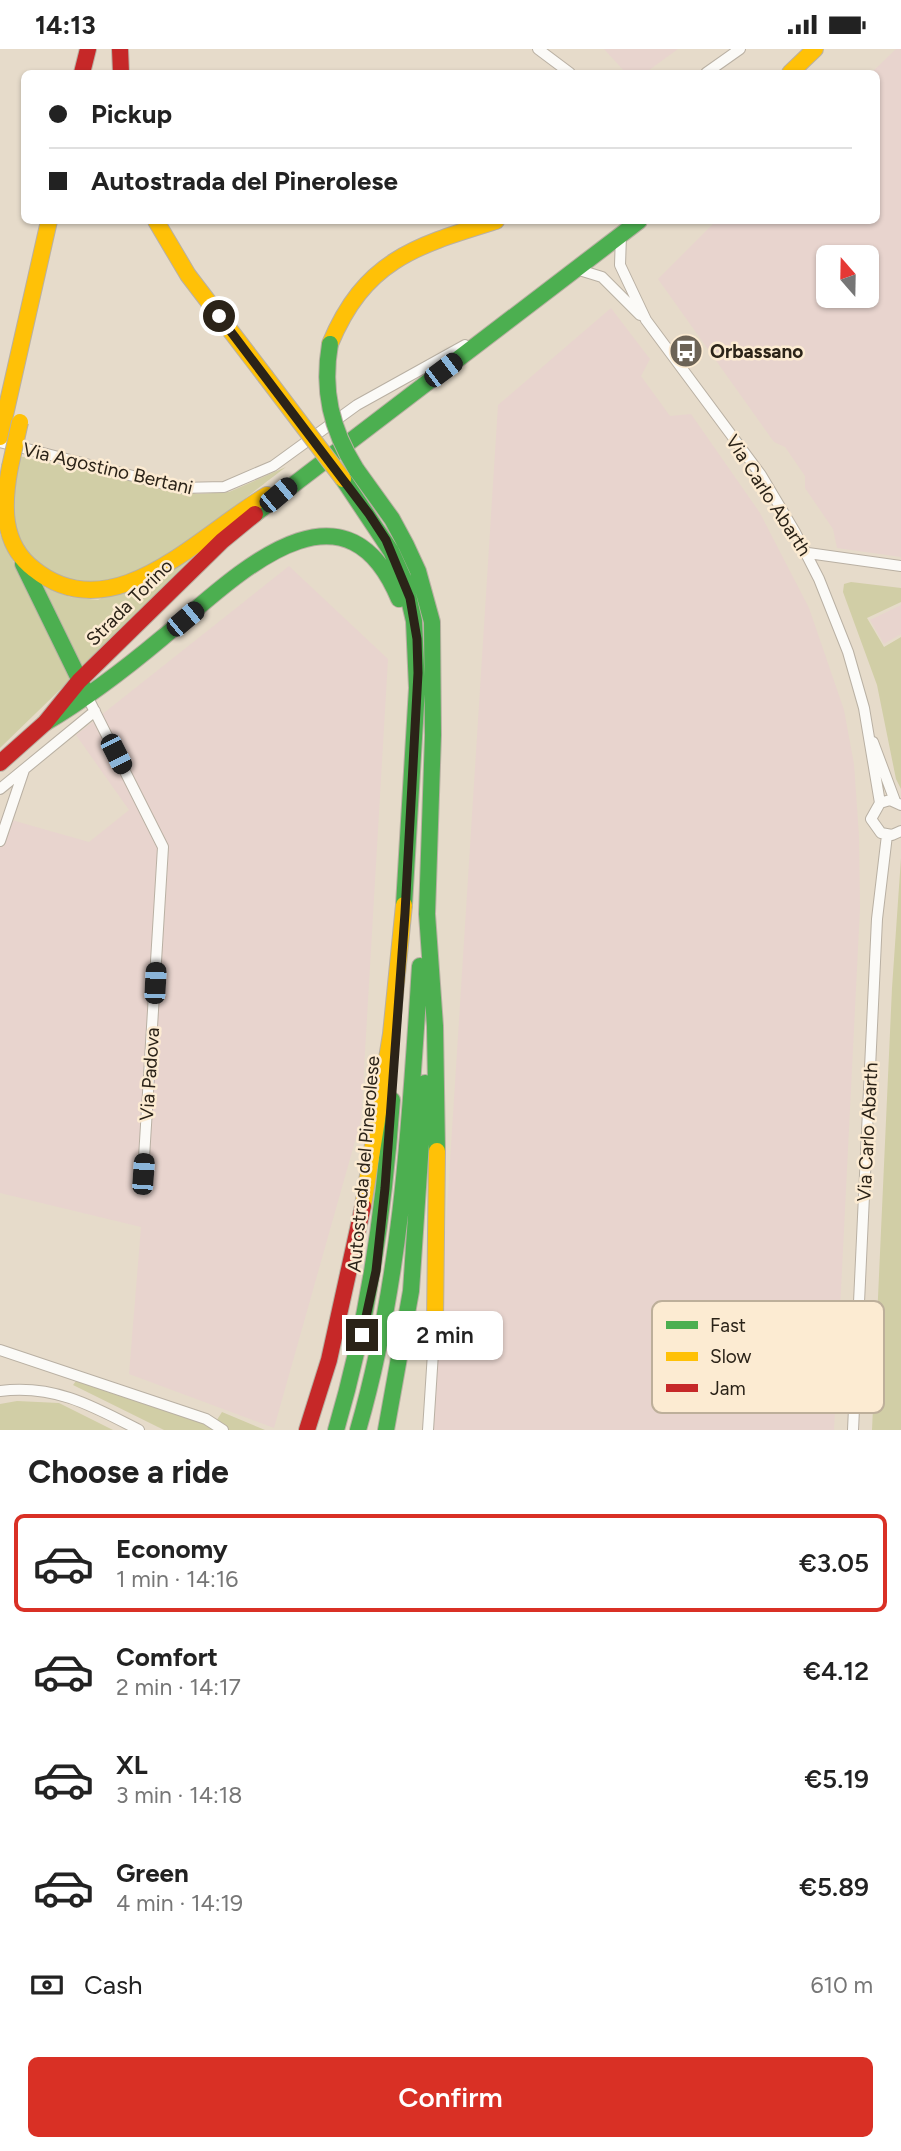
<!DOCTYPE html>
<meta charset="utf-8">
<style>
body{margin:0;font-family:Figtree,sans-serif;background:#f6f6f6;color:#222;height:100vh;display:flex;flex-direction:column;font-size:26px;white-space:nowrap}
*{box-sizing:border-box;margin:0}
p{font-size:23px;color:#767676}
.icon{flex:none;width:38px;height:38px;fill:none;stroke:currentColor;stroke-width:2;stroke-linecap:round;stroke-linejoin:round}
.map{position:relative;height:1381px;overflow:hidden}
.side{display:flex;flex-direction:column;background:#fff;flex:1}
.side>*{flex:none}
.banner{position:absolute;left:21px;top:21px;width:859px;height:154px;border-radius:10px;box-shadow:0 2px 5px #0004;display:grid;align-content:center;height:154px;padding:0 28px;background:#fff}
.needle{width:46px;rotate:340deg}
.buttons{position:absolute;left:816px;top:196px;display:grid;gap:14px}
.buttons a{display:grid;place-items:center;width:63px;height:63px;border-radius:10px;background:#fff;box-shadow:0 2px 5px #0004;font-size:35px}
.end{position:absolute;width:32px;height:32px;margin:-16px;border:9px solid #2b2318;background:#fff;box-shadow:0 0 0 4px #fff}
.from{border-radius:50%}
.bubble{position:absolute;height:49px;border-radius:10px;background:#fff;box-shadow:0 2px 5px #0004;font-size:23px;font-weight:600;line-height:49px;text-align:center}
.car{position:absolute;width:21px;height:42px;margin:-21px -10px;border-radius:9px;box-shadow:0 0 5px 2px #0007;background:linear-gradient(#222 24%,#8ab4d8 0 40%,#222 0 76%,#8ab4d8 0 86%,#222 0)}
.banner b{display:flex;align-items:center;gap:24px;height:66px;font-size:26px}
.banner b+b{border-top:2px solid #e0e0e0}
.banner i{width:18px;height:18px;background:#222}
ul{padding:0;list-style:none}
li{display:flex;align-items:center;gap:21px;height:98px;margin:0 14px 10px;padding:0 14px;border:4px solid transparent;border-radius:10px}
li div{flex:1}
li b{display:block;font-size:26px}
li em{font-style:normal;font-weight:600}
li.active{border-color:#d93025}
li>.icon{width:63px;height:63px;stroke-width:1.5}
h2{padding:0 28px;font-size:32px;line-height:84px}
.pay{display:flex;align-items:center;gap:18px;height:77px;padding:0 28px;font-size:26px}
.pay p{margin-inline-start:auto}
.cta{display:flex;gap:14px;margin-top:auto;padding:14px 28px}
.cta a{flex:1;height:80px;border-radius:10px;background:#d93025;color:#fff;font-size:28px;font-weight:600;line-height:80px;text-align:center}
.status{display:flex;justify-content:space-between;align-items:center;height:49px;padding:0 35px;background:#fff;direction:ltr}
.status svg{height:19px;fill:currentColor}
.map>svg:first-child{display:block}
.industrial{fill:#e8d4ce;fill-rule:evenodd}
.green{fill:#d1cea6}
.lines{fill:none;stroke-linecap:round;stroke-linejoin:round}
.street-casing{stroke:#b9b0a3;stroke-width:12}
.fast-casing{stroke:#b9b0a3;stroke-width:18}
.slow-casing{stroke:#b9b0a3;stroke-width:18}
.jam-casing{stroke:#b9b0a3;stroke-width:18}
.street{stroke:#fbfaf7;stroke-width:10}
.fast{stroke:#4caf50;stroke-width:16}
.slow{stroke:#ffc107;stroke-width:16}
.jam{stroke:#c62828;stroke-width:16}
.fast-bridge-casing{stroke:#b9b0a3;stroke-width:18;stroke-linecap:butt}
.slow-bridge-casing{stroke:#b9b0a3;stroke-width:18;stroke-linecap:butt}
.fast-bridge{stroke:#4caf50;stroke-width:16}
.slow-bridge{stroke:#ffc107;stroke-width:16}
.route{stroke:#2b2318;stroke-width:9}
.labels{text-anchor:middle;stroke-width:5;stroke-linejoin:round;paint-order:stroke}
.poi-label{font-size:19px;font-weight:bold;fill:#2b2318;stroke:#fcebd2;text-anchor:start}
.street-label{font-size:19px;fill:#2b2318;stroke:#fcebd2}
.key{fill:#fcebd2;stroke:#bdaf9a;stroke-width:2}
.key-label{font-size:19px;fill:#2b2318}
</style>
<div class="status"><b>14:13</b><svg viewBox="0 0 49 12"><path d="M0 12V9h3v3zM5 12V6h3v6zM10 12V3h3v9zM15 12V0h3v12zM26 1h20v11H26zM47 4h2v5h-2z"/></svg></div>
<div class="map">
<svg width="901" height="1381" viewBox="0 0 901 1381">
<rect width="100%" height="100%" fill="#e6dbca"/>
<path class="industrial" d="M 604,0 L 678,0 L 645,24 L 626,24 Z
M 896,0 L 901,0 L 901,508 L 837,499 L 833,480 L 805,439 L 805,427 L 785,398 L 774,393 L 658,230 L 716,172 L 877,172 L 877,24 L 871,24 ZM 828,208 L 866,208 L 866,247 L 828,247 Z
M 611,259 L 650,310 L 641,327 L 670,367 L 691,365 L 760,464 L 809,559 L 844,661 L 854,715 L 859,787 L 860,859 L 834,1381 L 433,1381 L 498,356 Z
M 289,517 L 388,610 L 361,1071 L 274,1379 L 129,1325 L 141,1178 L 0,1144 L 0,774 L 1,768 L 89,793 L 129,761 L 76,686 Z
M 901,556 L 901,585 L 884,595 L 870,571 Z"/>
<path class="green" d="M 19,407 L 197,445 L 229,443 L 286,418 C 241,451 145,535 91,536 C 70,537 55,526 38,515 C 19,503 8,470 9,448 C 10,435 16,420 19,407 Z
M 0,485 L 71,630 L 0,699 Z
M 203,497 L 81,621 L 41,537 L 70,548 L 98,551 Z
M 851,533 L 901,539 L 901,553 L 867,569 L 884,598 L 901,588 L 901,740 L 896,730 L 877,636 L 843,543 L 844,535 Z
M 901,809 L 901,1381 L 872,1381 L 892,939 Z
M 76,1332 L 213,1377 L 222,1363 L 265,1381 L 164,1381 L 73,1336 Z
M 17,1352 L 59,1354 L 113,1381 L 0,1381 L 0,1355 Z"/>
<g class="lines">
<defs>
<path id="street" d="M 538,0 L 570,24
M 706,24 L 740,0
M 621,186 L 620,216 L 646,271 L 761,426 L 795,483 L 819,530 L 848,603 L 864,659 L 880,754
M 576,220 L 602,228 L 640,266
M 0,393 L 180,439 L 224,438 L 273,417 L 357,356 L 465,296
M 808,504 L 901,517
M 88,649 L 163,798 L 143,1125
M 873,693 L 895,752
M 0,740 L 95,662
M 901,756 L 890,751 L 880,754 L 871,770 L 881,784 L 892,786 L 901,782
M 0,792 L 24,721
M 0,1301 L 206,1370 L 223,1381
M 0,1342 C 54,1335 93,1357 139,1381
M 428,1381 L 435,1273
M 853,1381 L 877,870 L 887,786"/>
<path id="fast" d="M 356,420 L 392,470 L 406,496 L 418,522 L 432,573 L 433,686 L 427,865 L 435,977 L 437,1102
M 343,430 L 391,502 L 405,533 L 414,572 L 417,639 L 404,856
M 255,465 L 639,172
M 23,515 L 84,640
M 45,674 C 87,649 125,620 162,589 C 228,535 342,413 399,550
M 336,1381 C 368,1273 384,1164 392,1051
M 358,1381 C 402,1229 410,1074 420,917
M 386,1381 L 411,1242 L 425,1034"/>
<path id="slow" d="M 790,24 L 815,0
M 156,172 L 188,226 L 265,327
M 330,295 C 365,211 415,197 496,172
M 0,388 L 49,172
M 10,418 C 3,455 1,495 34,520 C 113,584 200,485 267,446
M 363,1157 L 391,985 L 404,856
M 435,1273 L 437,1102"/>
<path id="jam" d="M 120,0 L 121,24
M 82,24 L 88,0
M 0,714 L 45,674 L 79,632 L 222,492 L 255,465
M 307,1381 L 329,1311 L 363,1157"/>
</defs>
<use href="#street" class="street-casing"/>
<use href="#fast" class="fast-casing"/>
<use href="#slow" class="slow-casing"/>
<use href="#jam" class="jam-casing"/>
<use href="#street" class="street"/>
<use href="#fast" class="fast"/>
<use href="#slow" class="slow"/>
<use href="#jam" class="jam"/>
<defs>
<path id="fast-bridge" d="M 330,295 C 322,341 331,380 356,420"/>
<path id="slow-bridge" d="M 265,327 L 343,430
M 10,418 L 20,373"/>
</defs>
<use href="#fast-bridge" class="fast-bridge-casing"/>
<use href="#slow-bridge" class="slow-bridge-casing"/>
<use href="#fast-bridge" class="fast-bridge"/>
<use href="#slow-bridge" class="slow-bridge"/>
</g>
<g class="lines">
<path class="route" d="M 219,267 L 369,465 L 386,491 L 410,549 L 417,590 L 418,624 L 405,864 L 385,1139 L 376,1222 L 362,1286"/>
</g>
<defs>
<symbol id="bus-disc" viewBox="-11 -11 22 22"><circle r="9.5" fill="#6c6356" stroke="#fcebd2"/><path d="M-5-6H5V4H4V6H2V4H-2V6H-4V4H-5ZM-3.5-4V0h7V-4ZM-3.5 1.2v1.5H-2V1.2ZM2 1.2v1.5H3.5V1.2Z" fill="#fff"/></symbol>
</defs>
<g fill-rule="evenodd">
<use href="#bus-disc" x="667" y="283" width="38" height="38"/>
</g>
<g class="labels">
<g class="poi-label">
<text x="710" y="309">Orbassano</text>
</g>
<g class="street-label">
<text transform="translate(108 419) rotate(13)" y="7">Via Agostino Bertani</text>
<text transform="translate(769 446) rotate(57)" y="7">Via Carlo Abarth</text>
<text transform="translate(129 553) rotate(-45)" y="7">Strada Torino</text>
<text transform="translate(149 1025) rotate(-86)" y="7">Via Padova</text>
<text transform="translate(867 1083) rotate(-87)" y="7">Via Carlo Abarth</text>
<text transform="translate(363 1115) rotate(-85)" y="7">Autostrada del Pinerolese</text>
</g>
</g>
<rect x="652" y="1252" width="232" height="112" rx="10" class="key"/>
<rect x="666" y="1272" width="32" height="8" fill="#4caf50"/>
<rect x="666" y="1303" width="32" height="9" fill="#ffc107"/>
<rect x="666" y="1335" width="32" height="8" fill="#c62828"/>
<g class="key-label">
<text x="710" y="1283">Fast</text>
<text x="710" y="1314">Slow</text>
<text x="710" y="1346">Jam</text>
</g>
</svg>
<div class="buttons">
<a><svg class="needle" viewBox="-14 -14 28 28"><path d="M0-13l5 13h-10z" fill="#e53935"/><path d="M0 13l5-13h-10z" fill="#767676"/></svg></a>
</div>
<i class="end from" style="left:219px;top:267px"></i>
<i class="end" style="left:362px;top:1286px"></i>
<div class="bubble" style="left:387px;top:1262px;width:116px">2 min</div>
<i class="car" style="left:443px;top:321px;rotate:53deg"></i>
<i class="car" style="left:278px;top:446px;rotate:50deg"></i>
<i class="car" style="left:185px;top:570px;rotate:50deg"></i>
<i class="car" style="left:116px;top:705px;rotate:153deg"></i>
<i class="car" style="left:155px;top:934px;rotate:3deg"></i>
<i class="car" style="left:143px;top:1125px;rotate:4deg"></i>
<div class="banner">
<b><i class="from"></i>Pickup</b>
<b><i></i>Autostrada del Pinerolese</b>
</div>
</div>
<section class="side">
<h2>Choose a ride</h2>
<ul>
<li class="active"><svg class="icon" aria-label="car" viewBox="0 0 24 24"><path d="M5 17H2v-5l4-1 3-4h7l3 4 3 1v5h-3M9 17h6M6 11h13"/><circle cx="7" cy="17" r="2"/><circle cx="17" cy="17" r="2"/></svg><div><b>Economy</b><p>1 min · 14:16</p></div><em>€3.05</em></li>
<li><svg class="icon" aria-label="car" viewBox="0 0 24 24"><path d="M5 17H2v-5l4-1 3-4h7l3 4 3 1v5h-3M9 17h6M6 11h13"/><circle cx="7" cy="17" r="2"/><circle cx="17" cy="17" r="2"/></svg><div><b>Comfort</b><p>2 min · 14:17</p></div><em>€4.12</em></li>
<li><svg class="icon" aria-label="car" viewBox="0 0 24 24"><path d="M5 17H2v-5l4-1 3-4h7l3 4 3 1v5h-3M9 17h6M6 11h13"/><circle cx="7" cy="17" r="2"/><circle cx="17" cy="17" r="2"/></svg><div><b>XL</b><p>3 min · 14:18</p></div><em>€5.19</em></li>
<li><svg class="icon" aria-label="car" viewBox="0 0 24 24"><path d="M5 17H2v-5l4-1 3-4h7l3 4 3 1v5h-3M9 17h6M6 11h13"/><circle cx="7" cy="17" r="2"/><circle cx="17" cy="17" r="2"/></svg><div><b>Green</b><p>4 min · 14:19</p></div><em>€5.89</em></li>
</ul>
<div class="pay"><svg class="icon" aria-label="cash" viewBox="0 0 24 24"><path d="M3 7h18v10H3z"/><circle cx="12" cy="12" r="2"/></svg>Cash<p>610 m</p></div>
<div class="cta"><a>Confirm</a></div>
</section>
